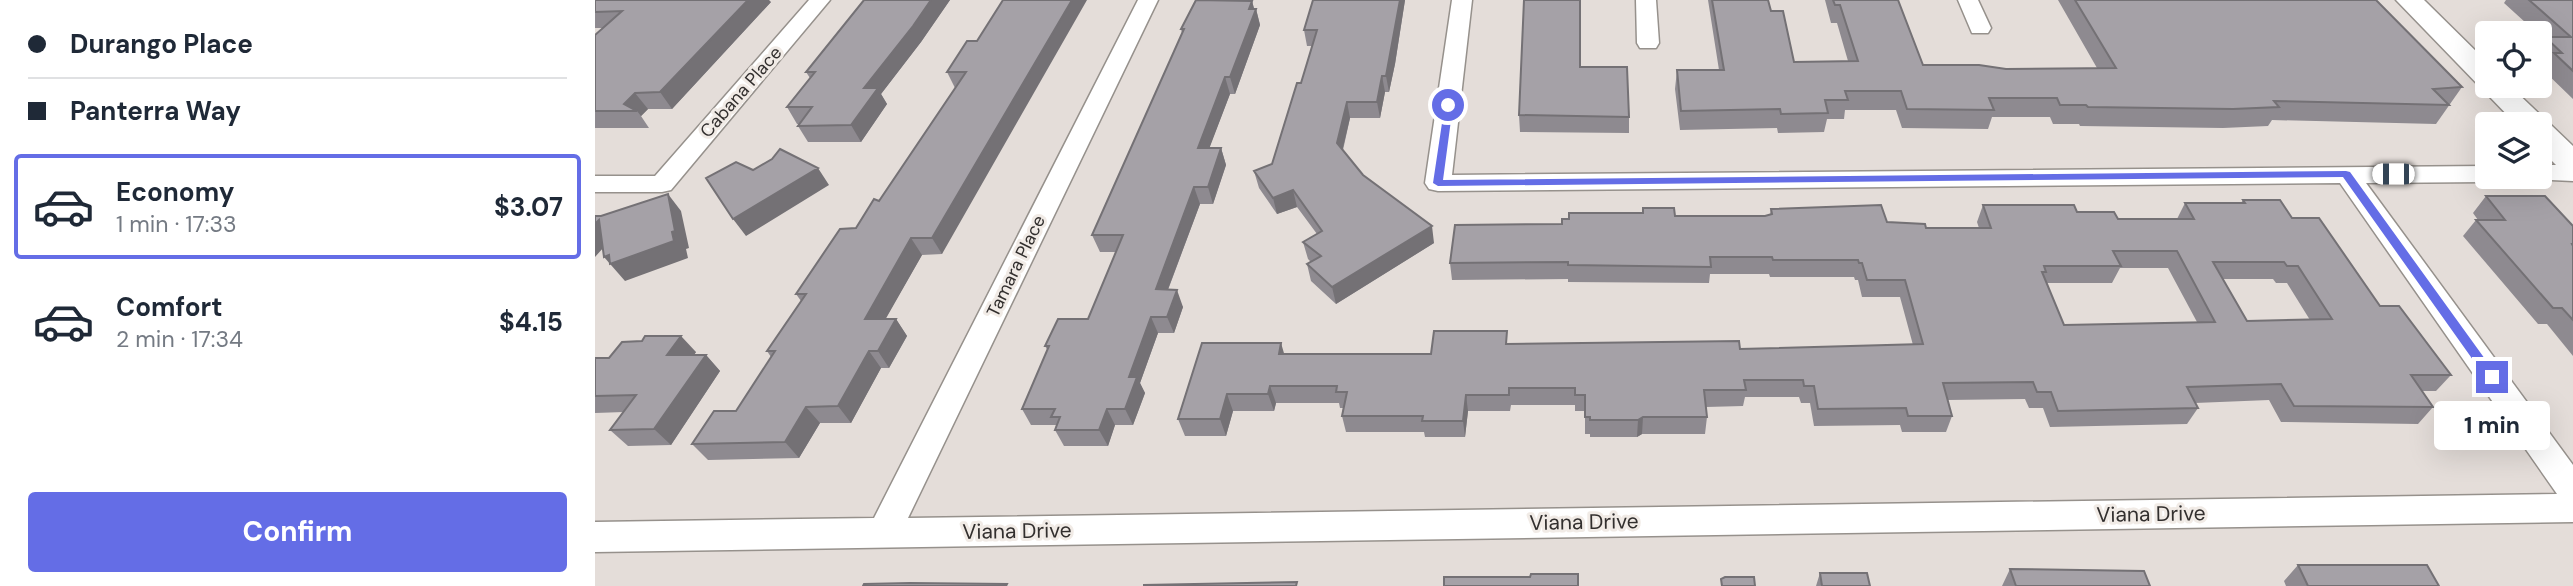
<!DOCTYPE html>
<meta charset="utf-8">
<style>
body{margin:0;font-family:"DM Sans",sans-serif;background:#f6f6f7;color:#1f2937;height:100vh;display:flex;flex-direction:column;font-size:26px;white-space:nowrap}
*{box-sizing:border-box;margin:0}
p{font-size:23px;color:#747a83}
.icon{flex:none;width:38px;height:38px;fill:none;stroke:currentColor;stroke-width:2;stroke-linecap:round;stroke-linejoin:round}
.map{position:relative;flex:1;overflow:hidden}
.drawer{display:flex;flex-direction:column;background:#fff;width:595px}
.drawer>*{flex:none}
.guide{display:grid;align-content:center;height:154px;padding:0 28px;background:#fff}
.tools{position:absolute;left:1880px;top:21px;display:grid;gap:14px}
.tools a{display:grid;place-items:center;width:77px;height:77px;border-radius:7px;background:#fff;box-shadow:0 7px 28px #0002;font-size:35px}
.end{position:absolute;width:32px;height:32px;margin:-16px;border:9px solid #646de6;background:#fff;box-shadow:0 0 0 4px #fff}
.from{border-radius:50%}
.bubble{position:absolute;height:49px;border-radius:7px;background:#fff;box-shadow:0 7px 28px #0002;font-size:23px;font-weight:700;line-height:49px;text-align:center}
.car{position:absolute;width:21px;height:42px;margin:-21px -10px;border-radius:9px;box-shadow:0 0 5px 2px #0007;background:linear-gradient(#fff 24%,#345 0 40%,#fff 0 76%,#345 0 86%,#fff 0)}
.guide b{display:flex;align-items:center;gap:24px;height:66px;font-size:26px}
.guide b+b{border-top:2px solid #e0e1e3}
.guide i{width:18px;height:18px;background:#1f2937}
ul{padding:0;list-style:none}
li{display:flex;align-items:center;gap:21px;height:105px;margin:0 14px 10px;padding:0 14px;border:4px solid transparent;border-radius:7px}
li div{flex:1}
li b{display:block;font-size:26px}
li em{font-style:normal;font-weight:700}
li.on{border-color:#646de6}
li>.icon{width:63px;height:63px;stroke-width:1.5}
.primary-button{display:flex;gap:14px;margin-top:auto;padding:14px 28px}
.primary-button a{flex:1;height:80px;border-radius:7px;background:#646de6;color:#fff;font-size:28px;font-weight:700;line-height:80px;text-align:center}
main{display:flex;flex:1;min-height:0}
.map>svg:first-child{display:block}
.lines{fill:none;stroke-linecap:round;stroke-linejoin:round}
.minor-casing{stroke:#96918c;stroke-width:3}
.tertiary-casing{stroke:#96918c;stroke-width:3}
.minor{fill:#fff;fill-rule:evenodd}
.tertiary{fill:#fff;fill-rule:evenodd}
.wall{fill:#8e8a90;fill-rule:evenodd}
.shaded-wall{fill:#747175}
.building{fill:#a5a1a7;stroke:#747175;stroke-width:2;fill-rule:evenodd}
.route{fill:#646de6}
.labels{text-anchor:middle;stroke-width:6;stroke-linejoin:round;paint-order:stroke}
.street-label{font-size:18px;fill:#322f2e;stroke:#f1ebe6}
.near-street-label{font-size:21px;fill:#322f2e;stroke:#f1ebe6}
</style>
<main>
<section class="drawer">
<div class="guide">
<b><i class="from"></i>Durango Place</b>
<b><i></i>Panterra Way</b>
</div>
<ul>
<li class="on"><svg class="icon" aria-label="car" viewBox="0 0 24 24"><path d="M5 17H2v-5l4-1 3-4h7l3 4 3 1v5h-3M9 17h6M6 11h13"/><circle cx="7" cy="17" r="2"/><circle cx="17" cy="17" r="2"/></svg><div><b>Economy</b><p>1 min · 17:33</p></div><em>$3.07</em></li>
<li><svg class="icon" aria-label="car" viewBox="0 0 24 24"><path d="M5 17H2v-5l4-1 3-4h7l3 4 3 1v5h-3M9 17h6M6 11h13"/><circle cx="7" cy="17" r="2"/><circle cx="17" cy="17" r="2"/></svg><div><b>Comfort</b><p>2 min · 17:34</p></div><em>$4.15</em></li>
</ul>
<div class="primary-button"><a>Confirm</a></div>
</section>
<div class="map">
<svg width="1978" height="586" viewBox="0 0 1978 586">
<rect width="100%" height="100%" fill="#e4ddd9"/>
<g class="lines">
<defs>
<path id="minor" d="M 214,0 L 235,0 L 76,190 L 67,192 L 0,192 L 0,176 L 60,176 Z
M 543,0 L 563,0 L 313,518 L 1962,494 L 1745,183 L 843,191 L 834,189 L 830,183 L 857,0 L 877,0 L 857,175 L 1892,166 L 1892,177 L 1903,177 L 1901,180 L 1892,182 L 1771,183 L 1978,465 L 1978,522 L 0,552 L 0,522 L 279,518 Z
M 1041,0 L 1061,0 L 1064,43 L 1061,48 L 1045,48 L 1042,43 Z
M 1363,0 L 1383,0 L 1396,28 L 1393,33 L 1377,33 Z
M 1944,165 L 1978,165 L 1978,181 L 1935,179 L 1934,177 L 1944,177 Z"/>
<path id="tertiary" d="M 1801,0 L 1829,0 L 1892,62 L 1892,86 L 1915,86 L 1978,146 L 1978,174 L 1967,171 L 1944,148 L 1944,124 L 1921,124 Z"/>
</defs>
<use href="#minor" class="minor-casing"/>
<use href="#tertiary" class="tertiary-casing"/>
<use href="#minor" class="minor"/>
<use href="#tertiary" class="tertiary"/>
</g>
<path class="wall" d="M 0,0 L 176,2 L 77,109 L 53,109 L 46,116 L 54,128 L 0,128 L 0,35 L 8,28 L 0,28 Z
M 269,0 L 355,0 L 326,42 L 286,94 L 292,104 L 266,142 L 213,142 L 203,126 L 204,124 L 202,124 L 192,107 L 215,78 L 211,72 Z
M 601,0 L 657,1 L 659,9 L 661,9 L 665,25 L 640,94 L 635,94 L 614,148 L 626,148 L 631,165 L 618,204 L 605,204 L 573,290 L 588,307 L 579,333 L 563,333 L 545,383 L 550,393 L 538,425 L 520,425 L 513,446 L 469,446 L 460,430 L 461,425 L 436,425 L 427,409 L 453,351 L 450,346 L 493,319 L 521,252 L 505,252 L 497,235 L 587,33 L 586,29 Z
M 718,0 L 810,0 L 800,64 L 794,92 L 790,92 L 785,118 L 755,118 L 748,150 L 768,175 L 839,243 L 741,304 L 716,281 L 712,264 L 716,262 L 713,259 L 708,242 L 722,234 L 702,207 L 682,214 L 664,188 L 659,171 L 677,164 L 706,83 L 717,46 L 712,46 L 709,30 Z
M 1113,0 L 1173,0 L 1176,11 L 1199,62 L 1253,61 L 1242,23 L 1236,23 L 1230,0 L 1303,0 L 1328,65 L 1411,69 L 1502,68 L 1463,0 L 1781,0 L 1867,87 L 1841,124 L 1677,120 L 1673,126 L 1628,128 L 1485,126 L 1484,124 L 1458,124 L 1455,117 L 1397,117 L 1393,129 L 1307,128 L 1301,110 L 1250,110 L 1249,119 L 1232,119 L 1229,132 L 1183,133 L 1182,128 L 1085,130 L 1080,89 L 1082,70 L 1124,70 Z
M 1911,0 L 1978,0 L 1978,99 L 1947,69 L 1950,64 L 1944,59 L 1944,46 L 1949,39 L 1944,35 L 1944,33 L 1942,33 L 1909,3 Z
M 382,41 L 347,254 L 327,255 L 290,319 L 301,319 L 312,336 L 294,368 L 286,368 L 256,423 L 225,423 L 204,458 L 113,460 L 97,444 L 141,411 L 176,357 L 172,351 L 206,301 L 201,294 L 261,228 L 284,201 L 360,88 L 352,72 Z
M 985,67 L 1034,117 L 1034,133 L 925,132 L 924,115 Z
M 1891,196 L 1978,226 L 1978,356 L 1952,324 L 1943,324 L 1868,236 L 1881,220 L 1883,220 L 1878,213 Z
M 1648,200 L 1697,218 L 1785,306 L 1856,375 L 1841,391 L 1827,391 L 1838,407 L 1823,424 L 1686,422 L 1674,400 L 1600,403 L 1603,408 L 1592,424 L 1455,427 L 1448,408 L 1434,408 L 1430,399 L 1352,400 L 1357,416 L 1351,432 L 1307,432 L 1305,425 L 1219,426 L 1215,403 L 1206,403 L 1204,397 L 1150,397 L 1148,406 L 1111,407 L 1112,417 L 1110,434 L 1047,434 L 1042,437 L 995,437 L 995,434 L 990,434 L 990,411 L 980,411 L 980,405 L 916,405 L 915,411 L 873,411 L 870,437 L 830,437 L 829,432 L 751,432 L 747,416 L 748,408 L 745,408 L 744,403 L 681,403 L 679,411 L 638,411 L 631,436 L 590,436 L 583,419 L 689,354 L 836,354 L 913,344 L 1145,349 L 1318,345 L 1305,297 L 1267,297 L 1263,280 L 1260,280 L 1259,277 L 1175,277 L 1174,274 L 1115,274 L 1114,283 L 973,282 L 973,279 L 857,280 L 855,263 L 967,224 L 1080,216 L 1170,216 L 1175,215 L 1176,209 L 1331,228 L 1384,228 L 1382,222 L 1388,205 L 1482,212 L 1523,219 L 1582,219 L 1590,203 L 1646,203 ZM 1525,268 L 1573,268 L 1602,322 L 1469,325 L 1451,283 L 1517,283 ZM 1628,279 L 1678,279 L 1681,283 L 1692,283 L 1715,320 L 1652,321 Z
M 101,352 L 99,355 L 111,355 L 125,371 L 76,445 L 33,446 L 15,430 L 29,412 L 0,413 L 0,358 Z
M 1703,565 L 1844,586 L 1691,586 L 1689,581 Z
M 1415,569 L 1555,586 L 1407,586 Z
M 1225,573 L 1275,586 L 1221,586 Z"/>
<path class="shaded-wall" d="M 153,0 L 174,0 L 176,2 L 77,109 L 65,92 Z
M 336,0 L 355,0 L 326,42 L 286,94 L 292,104 L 266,142 L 256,125 L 269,88 Z
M 477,0 L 492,0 L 347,254 L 337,238 Z
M 805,0 L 810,0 L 800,64 L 794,92 L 791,76 Z
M 657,1 L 660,12 L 661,9 L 665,25 L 640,94 L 635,77 Z
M 787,76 L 790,92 L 785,118 L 782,102 Z
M 630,77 L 635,94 L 608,165 L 603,148 Z
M 40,93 L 53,109 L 46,116 L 42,111 L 29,104 Z
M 752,102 L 755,118 L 745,160 L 742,143 Z
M 626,148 L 631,165 L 618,204 L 613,187 Z
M 223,168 L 234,185 L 151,236 L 138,219 Z
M 599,187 L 605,204 L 567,305 L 561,289 Z
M 698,190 L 702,207 L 682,214 L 678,198 Z
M 73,194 L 86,211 L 94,248 L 91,249 L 93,258 L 30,281 L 9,257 L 77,232 Z
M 4,220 L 18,237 L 0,257 L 0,224 Z
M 837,226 L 839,243 L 741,304 L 737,287 Z
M 316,238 L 327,255 L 281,336 L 270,319 Z
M 582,290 L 588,307 L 579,333 L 572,317 Z
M 556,317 L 563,333 L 545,383 L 550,393 L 538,425 L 530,409 L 534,377 Z
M 301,319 L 312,336 L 294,368 L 283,351 Z
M 86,336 L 101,352 L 87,372 L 72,355 Z
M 686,343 L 691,360 L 684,354 Z
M 274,351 L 286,368 L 256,423 L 243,406 Z
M 111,355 L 125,371 L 76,445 L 59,429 Z
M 675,386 L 681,403 L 679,411 L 673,394 Z
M 632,394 L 638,411 L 631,436 L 625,419 Z
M 871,395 L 873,411 L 870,437 L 868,421 Z
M 211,407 L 225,423 L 204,458 L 190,442 Z
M 512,409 L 520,425 L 513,446 L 504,430 Z
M 1048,417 L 1047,434 L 1042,437 L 1043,420 Z"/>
<path class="building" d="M 0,0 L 153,0 L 65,92 L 40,93 L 29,104 L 42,111 L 0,111 L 0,35 L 27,11 L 0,12 Z
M 269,0 L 336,0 L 318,26 L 269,88 L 283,88 L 256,125 L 203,126 L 217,107 L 192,107 L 220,72 L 211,72 Z
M 408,0 L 477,0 L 337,238 L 316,238 L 270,319 L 301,319 L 283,351 L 274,351 L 243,406 L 211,407 L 190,442 L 97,444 L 119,411 L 141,411 L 180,351 L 172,351 L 211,294 L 201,294 L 245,229 L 261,228 L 279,199 L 284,201 L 371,72 L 352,72 L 372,41 L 382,41 Z
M 601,0 L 657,1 L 654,9 L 661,9 L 635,77 L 630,77 L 603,148 L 626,148 L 613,187 L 599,187 L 561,289 L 582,290 L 572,317 L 556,317 L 534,377 L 542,377 L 530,409 L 512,409 L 504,430 L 460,430 L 465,417 L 456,417 L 460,409 L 427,409 L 454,346 L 450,346 L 463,319 L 493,319 L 528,235 L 497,235 L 589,29 L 586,29 Z
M 718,0 L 805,0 L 791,76 L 787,76 L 782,102 L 752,102 L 742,143 L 768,175 L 837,226 L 737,287 L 712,264 L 726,256 L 708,242 L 727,231 L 698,190 L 678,198 L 659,171 L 677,164 L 702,83 L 706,83 L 722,30 L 709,30 Z
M 929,0 L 985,0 L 985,67 L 1032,67 L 1034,117 L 924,115 Z
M 1117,0 L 1173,0 L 1176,11 L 1188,11 L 1199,62 L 1263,61 L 1245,5 L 1240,5 L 1238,0 L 1303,0 L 1328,65 L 1384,65 L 1411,69 L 1521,68 L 1480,0 L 1781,0 L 1867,87 L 1838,89 L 1854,105 L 1679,101 L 1684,107 L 1638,109 L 1493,107 L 1491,105 L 1465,105 L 1462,98 L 1394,98 L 1399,110 L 1312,109 L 1306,91 L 1250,91 L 1253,100 L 1230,100 L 1233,113 L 1186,114 L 1185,109 L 1086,111 L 1082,70 L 1129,70 Z
M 1934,0 L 1978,0 L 1978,71 L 1959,53 L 1967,53 L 1950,37 L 1976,37 Z
M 185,149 L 223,168 L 138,219 L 111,178 L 141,162 L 158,170 L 177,159 Z
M 73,194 L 80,231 L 77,232 L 79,241 L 15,264 L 14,255 L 9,257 L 4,220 L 0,224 L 0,216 L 6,216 Z
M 1891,196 L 1950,196 L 1978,226 L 1978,244 L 1977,244 L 1978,246 L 1978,320 L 1967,308 L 1958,308 L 1881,220 L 1910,220 Z
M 1648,200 L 1685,200 L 1697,218 L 1724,218 L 1785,306 L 1804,306 L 1856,375 L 1816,375 L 1838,407 L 1699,406 L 1686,384 L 1592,387 L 1603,408 L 1463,411 L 1456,392 L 1442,392 L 1438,382 L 1348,383 L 1357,416 L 1313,416 L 1311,408 L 1223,409 L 1219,386 L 1209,386 L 1208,380 L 1149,380 L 1151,390 L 1109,390 L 1112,417 L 1048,417 L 1043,420 L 995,420 L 995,417 L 990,417 L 990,395 L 980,395 L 980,388 L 914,388 L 914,395 L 871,395 L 868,421 L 827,421 L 828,416 L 747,416 L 752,392 L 741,392 L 742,386 L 675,386 L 673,394 L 632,394 L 625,419 L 583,419 L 607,343 L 686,343 L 684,354 L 836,354 L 839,331 L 912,331 L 911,344 L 1144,341 L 1145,349 L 1328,344 L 1310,280 L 1272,280 L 1267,263 L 1264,263 L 1263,260 L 1178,260 L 1177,257 L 1115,257 L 1116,267 L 973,265 L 973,262 L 855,263 L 860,225 L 967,224 L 967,219 L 974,219 L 974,213 L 1048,213 L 1048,208 L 1079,208 L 1080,216 L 1170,216 L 1177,214 L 1176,209 L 1286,205 L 1292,222 L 1330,224 L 1331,228 L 1396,228 L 1388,205 L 1479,205 L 1482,212 L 1519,212 L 1523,219 L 1599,219 L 1590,203 L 1650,203 ZM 1518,251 L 1582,251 L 1620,322 L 1469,325 L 1447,272 L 1451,272 L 1449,266 L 1526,266 ZM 1618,262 L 1689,262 L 1692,266 L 1703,266 L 1737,319 L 1652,321 Z
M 50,336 L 86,336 L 72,355 L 111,355 L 59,429 L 15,430 L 41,395 L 0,396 L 0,358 L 14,358 L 27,342 L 47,341 Z
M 1703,565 L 1832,565 L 1844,586 L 1713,586 Z
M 1415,569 L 1549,571 L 1555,586 L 1421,586 Z
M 1225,573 L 1272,573 L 1275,586 L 1227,586 Z
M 936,574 L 983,574 L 983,586 L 849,586 L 849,577 L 935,577 Z
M 1130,577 L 1159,577 L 1160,586 L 1127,586 L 1126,579 Z
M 702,582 L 701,586 L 549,586 L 549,585 Z
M 315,583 L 412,584 L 411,586 L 268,586 L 269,584 Z"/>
<path class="route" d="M 850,103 L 858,105 L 848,180 L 1751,171 L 1755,172 L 1903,377 L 1901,381 L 1893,381 L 1748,177 L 843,186 L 838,183 Z"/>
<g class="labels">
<g class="street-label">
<text transform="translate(146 92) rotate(-49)" y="6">Cabana Place</text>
<text transform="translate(421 266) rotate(-64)" y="6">Tamara Place</text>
</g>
<g class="near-street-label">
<text transform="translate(1556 514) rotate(-1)" y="7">Viana Drive</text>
<text transform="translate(989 522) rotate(-1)" y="7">Viana Drive</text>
<text transform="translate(422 531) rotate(-1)" y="7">Viana Drive</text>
</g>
</g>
</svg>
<div class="tools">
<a><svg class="icon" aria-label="locate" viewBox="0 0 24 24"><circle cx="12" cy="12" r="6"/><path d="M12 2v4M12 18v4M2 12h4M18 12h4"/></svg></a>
<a><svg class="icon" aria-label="layers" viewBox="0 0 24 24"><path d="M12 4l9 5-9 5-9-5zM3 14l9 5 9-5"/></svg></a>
</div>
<i class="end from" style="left:853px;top:105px"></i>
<i class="end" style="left:1897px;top:377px"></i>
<div class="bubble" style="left:1839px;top:401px;width:116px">1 min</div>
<i class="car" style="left:1798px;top:174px;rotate:270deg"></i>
</div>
</main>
